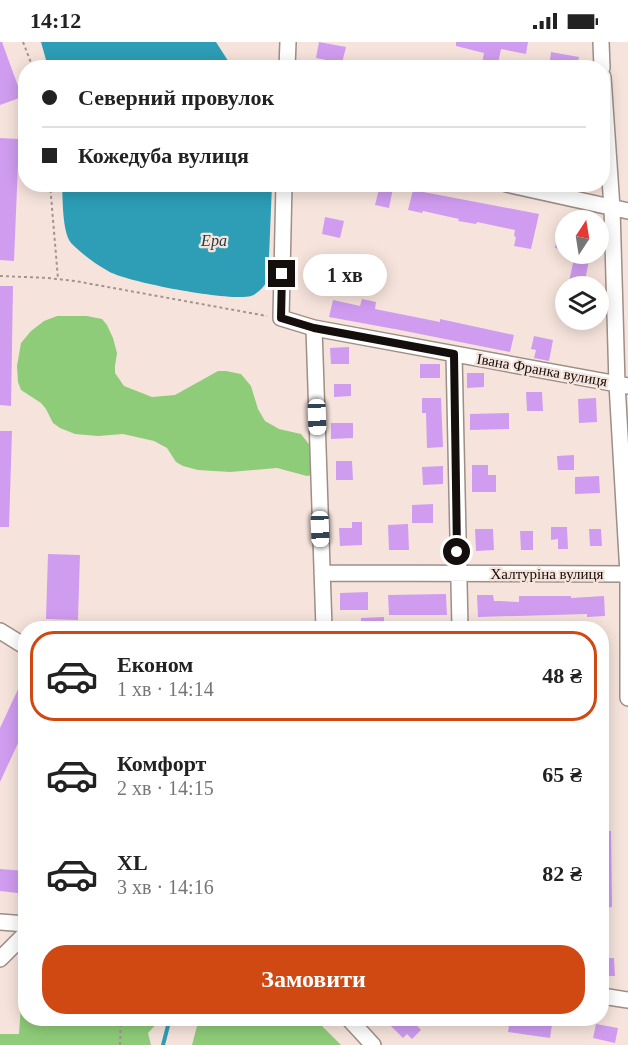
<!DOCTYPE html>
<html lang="uk">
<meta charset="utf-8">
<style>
body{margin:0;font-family:Georgia,serif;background:#f2f2f2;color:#222;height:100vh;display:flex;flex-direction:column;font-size:22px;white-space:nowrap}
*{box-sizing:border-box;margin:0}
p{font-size:20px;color:#767676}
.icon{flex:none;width:33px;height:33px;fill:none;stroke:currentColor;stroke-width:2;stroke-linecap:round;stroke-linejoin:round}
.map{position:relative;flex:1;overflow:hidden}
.panel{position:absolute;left:18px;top:579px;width:591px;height:405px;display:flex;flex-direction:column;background:#fff;border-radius:24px;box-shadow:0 3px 15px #0003}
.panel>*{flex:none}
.guide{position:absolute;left:18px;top:18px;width:592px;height:132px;border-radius:24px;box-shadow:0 3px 15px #0003;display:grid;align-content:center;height:132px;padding:0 24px;background:#fff}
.needle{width:39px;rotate:12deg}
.tools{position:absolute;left:555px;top:168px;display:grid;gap:12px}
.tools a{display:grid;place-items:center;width:54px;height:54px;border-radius:50%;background:#fff;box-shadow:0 3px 15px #0003;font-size:30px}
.end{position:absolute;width:27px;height:27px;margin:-14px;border:8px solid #140e0c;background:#fff;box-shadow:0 0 0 3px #fff}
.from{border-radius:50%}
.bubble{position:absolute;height:42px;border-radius:21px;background:#fff;box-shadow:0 3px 15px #0003;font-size:20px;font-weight:700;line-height:42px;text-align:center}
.car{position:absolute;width:18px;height:36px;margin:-18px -9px;border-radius:8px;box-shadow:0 0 4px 2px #0007;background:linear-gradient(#fff 24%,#345 0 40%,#fff 0 76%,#345 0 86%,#fff 0)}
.guide b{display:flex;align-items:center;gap:21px;height:57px;font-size:22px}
.guide b+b{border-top:2px solid #e0e0e0}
.guide i{width:15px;height:15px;background:#222}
ul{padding:10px 0 0;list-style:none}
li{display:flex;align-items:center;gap:18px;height:90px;margin:0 12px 9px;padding:0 12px;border:3px solid transparent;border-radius:24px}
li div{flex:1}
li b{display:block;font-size:22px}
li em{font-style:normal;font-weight:700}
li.current{border-color:#d04913}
li>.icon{width:54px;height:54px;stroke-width:1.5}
.button{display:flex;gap:12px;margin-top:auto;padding:12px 24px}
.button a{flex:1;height:69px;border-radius:24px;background:#d04913;color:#fff;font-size:24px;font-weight:700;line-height:69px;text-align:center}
.status{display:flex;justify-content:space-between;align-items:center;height:42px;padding:0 30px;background:#fff;direction:ltr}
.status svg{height:16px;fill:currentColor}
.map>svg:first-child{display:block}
.forest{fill:#8ecc79}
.water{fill:#2d9eb6}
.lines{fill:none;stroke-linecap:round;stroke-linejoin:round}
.stream{stroke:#2d9eb6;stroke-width:4}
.building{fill:#d09cf0}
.minor-casing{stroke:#9e8e86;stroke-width:18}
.path{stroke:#a2948e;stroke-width:2;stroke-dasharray:3 3;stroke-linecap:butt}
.minor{stroke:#fff;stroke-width:15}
.route{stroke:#140e0c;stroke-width:8}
.labels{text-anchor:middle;stroke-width:4.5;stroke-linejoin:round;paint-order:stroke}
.street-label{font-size:15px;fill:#140e0c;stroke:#f6e4dc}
.water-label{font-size:16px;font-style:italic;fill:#243d43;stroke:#f6e4dc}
</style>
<div class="status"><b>14:12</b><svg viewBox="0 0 49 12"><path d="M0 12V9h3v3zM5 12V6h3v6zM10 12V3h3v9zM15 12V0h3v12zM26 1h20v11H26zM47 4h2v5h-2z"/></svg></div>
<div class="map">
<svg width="628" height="1003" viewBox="0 0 628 1003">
<rect width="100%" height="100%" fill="#f6e4dc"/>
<path class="forest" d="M 57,274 L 87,274 L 102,277 L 107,283 L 113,296 L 117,311 L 115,324 L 115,331 L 124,344 L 152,355 L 175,353 L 218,329 L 226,329 L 241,332 L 251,344 L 258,367 L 265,379 L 279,387 L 301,392 L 315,410 L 315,432 L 307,434 L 277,426 L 230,430 L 198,428 L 183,424 L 176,420 L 167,406 L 154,399 L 123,392 L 98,394 L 75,392 L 60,386 L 53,381 L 46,367 L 41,361 L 21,348 L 18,340 L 17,324 L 21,301 L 31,289 L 44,279 Z
M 25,906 L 26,976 L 161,977 L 148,991 L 151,1003 L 0,1003 L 0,992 L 19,992 Z
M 206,976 L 315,977 L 341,1003 L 192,1003 L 197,984 Z"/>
<path class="water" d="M 41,0 L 216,0 L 232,25 L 48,25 Z
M 62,143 L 272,143 L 268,239 C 263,245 259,251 251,254 C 231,260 126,240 108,229 C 95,222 81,211 71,201 C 62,189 63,158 62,143 Z"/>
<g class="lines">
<path class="stream" d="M 163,1003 L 170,976"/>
</g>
<path class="building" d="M 0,0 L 2,0 L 22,55 L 0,63 Z
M 319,0 L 346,5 L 342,21 L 316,16 Z
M 456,0 L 528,0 L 526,12 L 501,7 L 497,26 L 481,26 L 484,11 L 456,4 Z
M 551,10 L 579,15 L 577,26 L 549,26 Z
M 0,96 L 19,97 L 14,219 L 0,218 Z
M 380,143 L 393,146 L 389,166 L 375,163 Z
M 413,148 L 539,172 L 531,207 L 514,204 L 516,195 L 514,194 L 515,188 L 477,180 L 476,182 L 458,179 L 459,177 L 423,169 L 422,171 L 408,168 Z
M 325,175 L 344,179 L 340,196 L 322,192 Z
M 561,178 L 566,179 L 566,208 L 555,206 Z
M 575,212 L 588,212 L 587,217 L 589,218 L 584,244 L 568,244 Z
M 0,244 L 13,244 L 11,364 L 0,363 Z
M 362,257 L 376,260 L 375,267 L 440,280 L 440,277 L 514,293 L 510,310 L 400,288 L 329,275 L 333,258 L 360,264 Z
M 534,294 L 553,298 L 549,319 L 534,316 L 536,308 L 531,307 Z
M 349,305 L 349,322 L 331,322 L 330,306 Z
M 420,322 L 440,322 L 440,336 L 420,336 Z
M 467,331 L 484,331 L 484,345 L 467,346 Z
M 334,342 L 351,342 L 351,354 L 334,355 Z
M 526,350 L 542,350 L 543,369 L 527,369 Z
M 422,356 L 441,356 L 443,405 L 427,406 L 426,371 L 422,371 Z
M 596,356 L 597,380 L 579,381 L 578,357 Z
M 509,371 L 509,387 L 470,388 L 470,372 Z
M 331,381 L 353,381 L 353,396 L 331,397 Z
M 0,389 L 12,389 L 9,485 L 0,485 Z
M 574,413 L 574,428 L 558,428 L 557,414 Z
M 336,419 L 352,419 L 353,438 L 336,438 Z
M 472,423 L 488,423 L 488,433 L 496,433 L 496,450 L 472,450 Z
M 443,424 L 443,442 L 423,443 L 422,425 Z
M 599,434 L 600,451 L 575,452 L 575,435 Z
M 433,462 L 433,481 L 412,481 L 412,463 Z
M 352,480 L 362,480 L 362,503 L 340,504 L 339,486 L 352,486 Z
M 408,482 L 409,508 L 389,508 L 388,483 Z
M 551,485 L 567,485 L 568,507 L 558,507 L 558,497 L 551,498 Z
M 475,487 L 493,487 L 494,508 L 476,509 Z
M 589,487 L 601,487 L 602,504 L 590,504 Z
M 520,489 L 533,489 L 533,508 L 521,508 Z
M 48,512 L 80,513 L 78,578 L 46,577 Z
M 368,550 L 368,568 L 340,568 L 340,551 Z
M 446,552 L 447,573 L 389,573 L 388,553 Z
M 477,553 L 493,553 L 494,559 L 499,559 L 519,560 L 519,554 L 571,554 L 571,556 L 604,554 L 605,574 L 587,575 L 587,572 L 478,575 Z
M 384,575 L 384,586 L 361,586 L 361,576 Z
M 26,630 L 26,684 L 0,740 L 0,686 Z
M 602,789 L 611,789 L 612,865 L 602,866 Z
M 0,827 L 26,829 L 26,852 L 0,849 Z
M 602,916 L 614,916 L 615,934 L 602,934 Z
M 397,976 L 410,976 L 421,988 L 412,997 L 407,992 L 403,996 L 390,983 Z
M 510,976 L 553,976 L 550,996 L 508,990 Z
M 596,982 L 618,986 L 615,1001 L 593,996 Z"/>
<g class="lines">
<defs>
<path id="minor" d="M 601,0 L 602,26
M 287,26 L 288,0
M 603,35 L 612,166 L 617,342 L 628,532 L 628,656
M 284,142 L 281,276 L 314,286 L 324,586
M 506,142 L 628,169
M 314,286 L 628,344
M 454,312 L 460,586
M 322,531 L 628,532
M 0,589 L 26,605
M 0,880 L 26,882
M 0,917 L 26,891
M 602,954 L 628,958
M 348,976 L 373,1003"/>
</defs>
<use href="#minor" class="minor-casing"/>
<path class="path" d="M 23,0 L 33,26
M 50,142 L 58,237
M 0,234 L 48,236 L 75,239 L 267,274
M 120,1003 L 121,976"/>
<use href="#minor" class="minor"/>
</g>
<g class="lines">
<path class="route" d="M 282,232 L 281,276 L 314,286 L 454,312 L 457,510"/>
</g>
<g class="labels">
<g class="street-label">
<text transform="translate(542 328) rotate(10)" y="5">Івана Франка вулиця</text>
<text x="547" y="537">Халтуріна вулиця</text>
</g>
<g class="water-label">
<text x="214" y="204">Ера</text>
</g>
</g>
</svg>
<div class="tools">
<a><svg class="needle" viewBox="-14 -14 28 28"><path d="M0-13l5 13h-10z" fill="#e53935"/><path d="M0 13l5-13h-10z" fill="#767676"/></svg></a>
<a><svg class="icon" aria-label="layers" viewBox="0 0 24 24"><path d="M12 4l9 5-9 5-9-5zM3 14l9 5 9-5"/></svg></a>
</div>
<i class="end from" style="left:457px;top:510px"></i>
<i class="end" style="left:282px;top:232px"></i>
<div class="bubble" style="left:303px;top:212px;width:84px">1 хв</div>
<i class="car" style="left:317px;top:375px;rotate:178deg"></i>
<i class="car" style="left:320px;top:487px;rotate:178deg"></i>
<div class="guide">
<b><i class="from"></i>Северний провулок</b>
<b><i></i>Кожедуба вулиця</b>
</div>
<section class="panel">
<ul>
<li class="current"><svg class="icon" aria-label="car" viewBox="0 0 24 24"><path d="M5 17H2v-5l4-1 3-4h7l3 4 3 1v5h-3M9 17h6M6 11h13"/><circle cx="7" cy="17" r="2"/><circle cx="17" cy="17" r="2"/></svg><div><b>Економ</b><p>1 хв · 14:14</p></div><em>48 ₴</em></li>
<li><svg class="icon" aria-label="car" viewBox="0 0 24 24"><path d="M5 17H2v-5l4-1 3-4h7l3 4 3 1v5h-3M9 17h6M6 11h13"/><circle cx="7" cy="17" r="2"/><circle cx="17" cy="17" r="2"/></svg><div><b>Комфорт</b><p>2 хв · 14:15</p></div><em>65 ₴</em></li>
<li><svg class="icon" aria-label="car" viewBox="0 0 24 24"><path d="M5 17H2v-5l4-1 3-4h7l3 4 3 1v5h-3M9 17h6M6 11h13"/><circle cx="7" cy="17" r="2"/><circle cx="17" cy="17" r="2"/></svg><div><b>XL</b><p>3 хв · 14:16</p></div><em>82 ₴</em></li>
</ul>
<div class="button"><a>Замовити</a></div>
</section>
</div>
